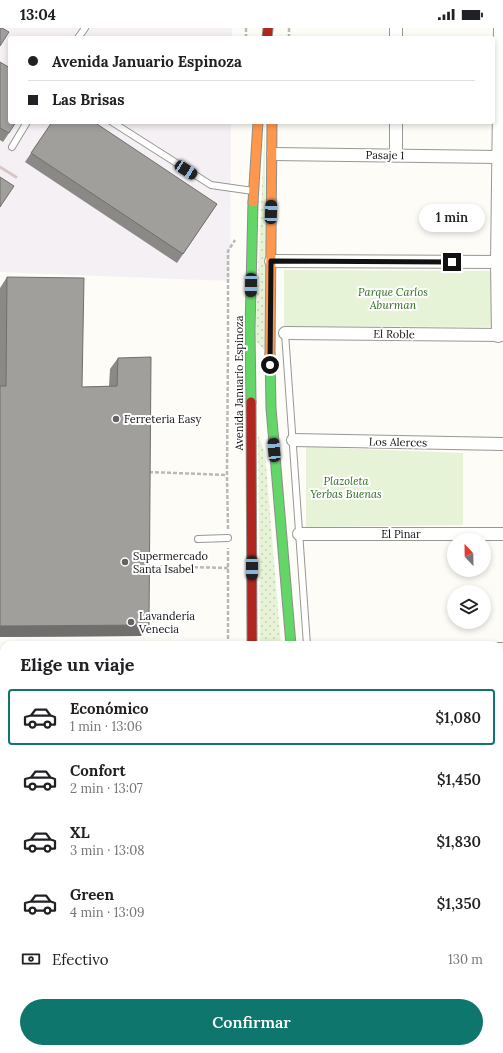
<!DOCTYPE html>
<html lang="es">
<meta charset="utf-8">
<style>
body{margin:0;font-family:Lora,serif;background:#f6f6f6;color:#202124;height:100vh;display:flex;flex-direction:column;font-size:15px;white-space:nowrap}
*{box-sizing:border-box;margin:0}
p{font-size:13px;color:#757577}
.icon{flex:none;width:22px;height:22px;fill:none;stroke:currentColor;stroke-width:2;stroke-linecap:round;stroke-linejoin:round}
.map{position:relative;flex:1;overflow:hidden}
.details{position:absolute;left:0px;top:613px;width:503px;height:412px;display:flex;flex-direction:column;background:#fff;border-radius:12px 12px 0 0;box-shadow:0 2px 6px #0003}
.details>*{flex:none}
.top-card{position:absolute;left:8px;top:8px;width:487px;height:88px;border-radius:4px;box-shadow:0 2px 6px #0003;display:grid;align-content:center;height:88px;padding:0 20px;background:#fff}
.needle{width:26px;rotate:338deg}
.fabs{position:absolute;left:447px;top:505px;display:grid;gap:8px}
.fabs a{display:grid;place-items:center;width:44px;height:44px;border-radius:50%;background:#fff;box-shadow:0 2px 6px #0003;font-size:20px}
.end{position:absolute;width:18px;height:18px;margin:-9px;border:5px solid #111;background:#fff;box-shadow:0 0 0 2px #fff}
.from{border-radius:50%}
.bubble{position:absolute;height:28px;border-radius:14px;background:#fff;box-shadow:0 2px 6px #0003;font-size:13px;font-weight:600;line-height:28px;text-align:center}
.car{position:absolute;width:12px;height:24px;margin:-12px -6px;border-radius:5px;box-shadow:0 0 3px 1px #0007;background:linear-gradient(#222 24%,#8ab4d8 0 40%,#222 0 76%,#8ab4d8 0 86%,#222 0)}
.top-card b{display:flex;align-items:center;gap:14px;height:38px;font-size:15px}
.top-card b+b{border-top:1px solid #e0e0e0}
.top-card i{width:10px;height:10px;background:#202124}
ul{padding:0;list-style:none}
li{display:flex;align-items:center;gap:12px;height:56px;margin:0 8px 6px;padding:0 12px;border:2px solid transparent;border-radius:4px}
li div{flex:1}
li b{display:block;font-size:15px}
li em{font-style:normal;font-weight:600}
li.active{border-color:#0f766e}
li>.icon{width:36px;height:36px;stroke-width:1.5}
h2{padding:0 20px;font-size:18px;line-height:48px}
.pay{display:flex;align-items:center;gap:10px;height:44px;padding:0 20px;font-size:15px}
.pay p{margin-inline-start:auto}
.cta{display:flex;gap:8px;margin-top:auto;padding:8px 20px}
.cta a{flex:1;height:46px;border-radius:24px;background:#0f766e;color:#fff;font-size:16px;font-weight:600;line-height:46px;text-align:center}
.status{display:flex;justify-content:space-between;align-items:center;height:28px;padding:0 20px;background:#fff;direction:ltr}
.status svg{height:11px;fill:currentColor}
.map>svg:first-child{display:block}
.industrial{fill:#f5f0f3}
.grass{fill:url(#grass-dots)}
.park{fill:#e7f3d7}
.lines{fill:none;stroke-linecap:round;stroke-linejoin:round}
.lane-casing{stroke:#979795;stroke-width:8}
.street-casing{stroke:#979795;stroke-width:14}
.fast-casing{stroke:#8e8d8b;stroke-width:11}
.slow-casing{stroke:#8e8d8b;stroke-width:11}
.jam-casing{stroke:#8e8d8b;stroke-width:11}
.path{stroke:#b9b9b8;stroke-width:2.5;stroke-dasharray:4 2;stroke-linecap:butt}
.lane{stroke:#fffffe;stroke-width:6}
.street{stroke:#fffffe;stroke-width:12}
.fast{stroke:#63d668;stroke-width:9}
.slow{stroke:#ff974d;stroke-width:9}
.jam{stroke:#b3261e;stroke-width:9}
.rail{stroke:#d9c6c7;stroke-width:3}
.wall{fill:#8a8986}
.shaded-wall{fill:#716f6d}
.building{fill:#a19f9c;stroke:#716f6d}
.route{stroke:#111;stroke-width:5}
.poi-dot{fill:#646362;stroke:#fff;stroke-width:1.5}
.labels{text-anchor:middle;stroke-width:4;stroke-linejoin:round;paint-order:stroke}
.street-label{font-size:11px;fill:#111;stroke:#fff}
.park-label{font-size:11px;font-style:italic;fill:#2f6b1f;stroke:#fff}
.poi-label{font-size:11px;fill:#111;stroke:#fff;text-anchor:start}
</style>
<div class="status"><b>13:04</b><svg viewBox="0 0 49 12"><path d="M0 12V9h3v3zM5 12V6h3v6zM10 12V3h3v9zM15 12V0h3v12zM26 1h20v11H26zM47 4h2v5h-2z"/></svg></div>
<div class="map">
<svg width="503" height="1025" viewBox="0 0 503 1025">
<defs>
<pattern id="grass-dots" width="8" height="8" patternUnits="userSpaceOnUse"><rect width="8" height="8" fill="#e7f3d7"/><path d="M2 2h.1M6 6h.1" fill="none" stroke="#c5cfb8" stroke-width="1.8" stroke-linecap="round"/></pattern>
</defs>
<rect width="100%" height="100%" fill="#fdfcf7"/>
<path class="industrial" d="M 0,0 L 232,0 L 232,10 L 10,10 L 10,94 L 231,94 L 230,253 L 0,244 Z"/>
<path class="grass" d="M 265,94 L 265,323 L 255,312 Z
M 258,407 L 265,425 L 281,617 L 260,617 Z"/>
<path class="park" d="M 284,242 L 503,243 L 503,299 L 284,298 Z
M 306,419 L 463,425 L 463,497 L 306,499 Z"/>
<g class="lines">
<defs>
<path id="lane" d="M 78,10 L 85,0
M 112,94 L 211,157 L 253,163
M 12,119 L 27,94
M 285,305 L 307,617
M 198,511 L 228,510
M 0,707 L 4,709
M 0,765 L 4,766"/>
<path id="street" d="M 396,0 L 396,10
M 396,94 L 396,128
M 273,126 L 498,129
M 271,233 L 503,234
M 285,305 L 503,307
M 498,308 L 497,234 L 500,0
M 293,412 L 503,416
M 299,506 L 503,506
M 499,621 L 503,621
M 340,1021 L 340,1025
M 237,1025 L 237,1021"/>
<path id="fast" d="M 270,326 L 271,380 L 291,617
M 251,374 L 250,302 L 253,174
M 499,890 L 503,889
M 259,1021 L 259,1025"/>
<path id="slow" d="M 253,174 L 258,94
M 270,326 L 272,94"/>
<path id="jam" d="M 267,10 L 268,0
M 251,374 L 252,617
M 324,1021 L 324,1025"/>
</defs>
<use href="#lane" class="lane-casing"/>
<use href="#street" class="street-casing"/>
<use href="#fast" class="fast-casing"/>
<use href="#slow" class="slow-casing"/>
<use href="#jam" class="jam-casing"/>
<path class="path" d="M 246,10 L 246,0
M 289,10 L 289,0
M 149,444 L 227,447
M 228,501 L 227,447 L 228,317 L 228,223 L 235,212
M 146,538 L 228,540
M 228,617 L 228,520"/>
<use href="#lane" class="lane"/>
<use href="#street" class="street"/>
<use href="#fast" class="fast"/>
<use href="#slow" class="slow"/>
<use href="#jam" class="jam"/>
<path class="rail" d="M 0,139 L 16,149
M 0,865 L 4,872
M 0,888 L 4,895
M 65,1021 L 66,1025"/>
</g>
<path class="wall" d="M 0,34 L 9,105 L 3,114 L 0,112 Z
M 52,94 L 217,176 L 177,235 L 25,134 Z
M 7,249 L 82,359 L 109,358 L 110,341 L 118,330 L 141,608 L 0,609 L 0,260 Z"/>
<path class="shaded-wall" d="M 149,597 L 141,608 L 0,609 L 0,598 Z"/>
<path class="building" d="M 0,0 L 2,0 L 9,4 L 0,18 Z
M 0,34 L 10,40 L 10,94 L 16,94 L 9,105 L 0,100 Z
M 52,94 L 94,94 L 217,176 L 183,226 L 31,125 Z
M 0,149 L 14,158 L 0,179 Z
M 7,249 L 84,250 L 82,359 L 117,358 L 118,330 L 151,329 L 149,597 L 0,598 L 0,358 L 6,358 Z"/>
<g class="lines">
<path class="route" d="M 270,337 L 271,233 L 452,234"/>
</g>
<g class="poi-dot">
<circle cx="116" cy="391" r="4"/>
<circle cx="125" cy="534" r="4"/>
<circle cx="131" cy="594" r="4"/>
</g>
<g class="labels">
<g class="street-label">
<text transform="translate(385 127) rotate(1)" y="4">Pasaje 1</text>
<text transform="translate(394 306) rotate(1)" y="4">El Roble</text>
<text transform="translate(239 355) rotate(-90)" y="4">Avenida Januario Espinoza</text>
<text transform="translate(398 414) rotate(1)" y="4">Los Alerces</text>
<text x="401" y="510">El Pinar</text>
</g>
<g class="park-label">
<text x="393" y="268">Parque Carlos<tspan x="393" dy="13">Aburman</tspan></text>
<text x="346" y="457">Plazoleta<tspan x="346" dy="13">Yerbas Buenas</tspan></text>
</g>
<g class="poi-label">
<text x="124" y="395">Ferreteria Easy</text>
<text x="133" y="532">Supermercado<tspan x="133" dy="13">Santa Isabel</tspan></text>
<text x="139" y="592">Lavandería<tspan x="139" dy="13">Venecia</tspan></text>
</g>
</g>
</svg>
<div class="fabs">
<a><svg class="needle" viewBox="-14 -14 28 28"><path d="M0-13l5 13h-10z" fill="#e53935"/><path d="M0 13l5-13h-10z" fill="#757577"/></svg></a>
<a><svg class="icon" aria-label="layers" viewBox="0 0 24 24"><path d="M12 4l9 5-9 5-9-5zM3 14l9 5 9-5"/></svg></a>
</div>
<i class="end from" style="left:270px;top:337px"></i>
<i class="end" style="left:452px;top:234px"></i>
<div class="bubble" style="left:419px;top:176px;width:66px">1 min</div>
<i class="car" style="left:186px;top:142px;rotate:123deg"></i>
<i class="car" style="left:271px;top:184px;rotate:2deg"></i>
<i class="car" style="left:251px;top:257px;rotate:181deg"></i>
<i class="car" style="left:274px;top:422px;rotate:355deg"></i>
<i class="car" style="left:252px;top:540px;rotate:180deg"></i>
<div class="top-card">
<b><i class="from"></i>Avenida Januario Espinoza</b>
<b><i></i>Las Brisas</b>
</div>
<section class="details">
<h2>Elige un viaje</h2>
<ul>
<li class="active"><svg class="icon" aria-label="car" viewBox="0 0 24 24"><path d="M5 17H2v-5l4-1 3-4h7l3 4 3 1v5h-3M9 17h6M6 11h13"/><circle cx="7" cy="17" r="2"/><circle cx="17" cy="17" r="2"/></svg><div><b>Económico</b><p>1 min · 13:06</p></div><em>$1,080</em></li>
<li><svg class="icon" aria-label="car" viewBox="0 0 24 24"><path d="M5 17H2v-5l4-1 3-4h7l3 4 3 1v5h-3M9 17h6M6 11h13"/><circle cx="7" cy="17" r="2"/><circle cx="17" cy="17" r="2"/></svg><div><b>Confort</b><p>2 min · 13:07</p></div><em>$1,450</em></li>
<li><svg class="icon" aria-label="car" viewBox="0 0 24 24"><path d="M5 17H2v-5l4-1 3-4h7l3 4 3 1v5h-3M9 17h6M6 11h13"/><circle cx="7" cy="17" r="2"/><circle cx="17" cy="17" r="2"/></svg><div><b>XL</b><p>3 min · 13:08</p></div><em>$1,830</em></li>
<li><svg class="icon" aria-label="car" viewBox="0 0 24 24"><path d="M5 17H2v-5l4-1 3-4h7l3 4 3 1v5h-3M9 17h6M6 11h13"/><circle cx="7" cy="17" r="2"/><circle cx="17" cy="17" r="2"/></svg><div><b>Green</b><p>4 min · 13:09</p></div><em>$1,350</em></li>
</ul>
<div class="pay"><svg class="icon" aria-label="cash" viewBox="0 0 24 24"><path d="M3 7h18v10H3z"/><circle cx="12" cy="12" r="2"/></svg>Efectivo<p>130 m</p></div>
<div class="cta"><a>Confirmar</a></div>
</section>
</div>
